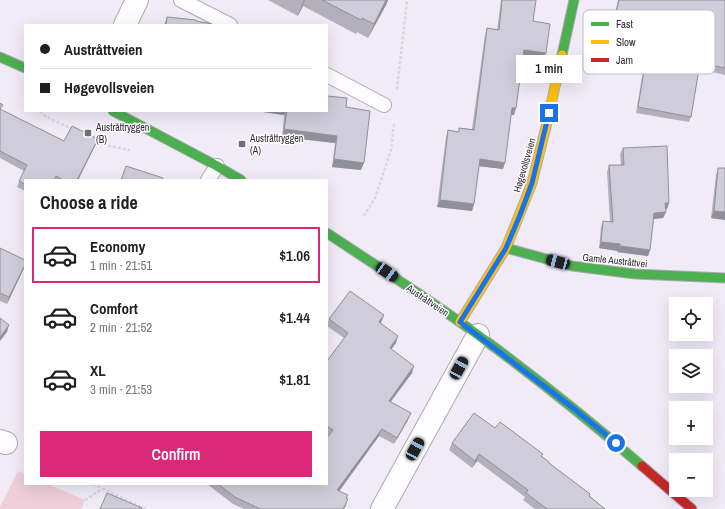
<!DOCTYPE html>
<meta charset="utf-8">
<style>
body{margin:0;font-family:"Archivo Narrow",sans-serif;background:#f2f2f2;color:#202124;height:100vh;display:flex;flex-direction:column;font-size:15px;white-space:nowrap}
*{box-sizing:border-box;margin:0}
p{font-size:13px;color:#757577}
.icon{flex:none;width:22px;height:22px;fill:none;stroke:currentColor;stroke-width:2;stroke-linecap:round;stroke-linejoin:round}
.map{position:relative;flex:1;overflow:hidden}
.sheet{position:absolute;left:24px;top:179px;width:304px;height:306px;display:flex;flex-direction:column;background:#fff;border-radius:0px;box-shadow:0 4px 16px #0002}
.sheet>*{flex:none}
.hud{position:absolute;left:24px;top:24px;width:304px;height:88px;border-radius:0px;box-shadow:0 4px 16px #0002;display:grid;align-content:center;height:88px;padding:0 16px;background:#fff}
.fabs{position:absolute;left:669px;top:297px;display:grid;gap:8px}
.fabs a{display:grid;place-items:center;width:44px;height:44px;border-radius:0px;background:#fff;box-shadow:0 4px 16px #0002;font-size:20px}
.end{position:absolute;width:18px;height:18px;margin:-9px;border:5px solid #1a73e8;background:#fff;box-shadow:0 0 0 2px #fff}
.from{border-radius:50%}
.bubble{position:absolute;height:28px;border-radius:0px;background:#fff;box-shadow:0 4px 16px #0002;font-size:13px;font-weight:600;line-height:28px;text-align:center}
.car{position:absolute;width:12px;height:24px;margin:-12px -6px;border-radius:5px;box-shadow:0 0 3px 1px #0007;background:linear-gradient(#222 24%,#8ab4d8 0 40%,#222 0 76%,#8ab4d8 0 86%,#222 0)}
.hud b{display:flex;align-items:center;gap:14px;height:38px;font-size:15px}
.hud b+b{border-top:1px solid #e0e0e0}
.hud i{width:10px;height:10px;background:#202124}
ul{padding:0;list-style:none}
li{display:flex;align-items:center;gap:12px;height:56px;margin:0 8px 6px;padding:0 8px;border:2px solid transparent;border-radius:0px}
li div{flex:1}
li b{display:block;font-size:15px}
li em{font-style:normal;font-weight:600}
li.active{border-color:#db2777}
li>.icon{width:36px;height:36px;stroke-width:1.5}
h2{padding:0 16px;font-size:18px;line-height:48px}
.button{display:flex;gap:8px;margin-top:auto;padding:8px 16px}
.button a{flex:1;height:46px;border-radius:0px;background:#db2777;color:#fff;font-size:16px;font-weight:600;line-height:46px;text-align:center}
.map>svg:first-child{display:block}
.green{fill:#f0cfda}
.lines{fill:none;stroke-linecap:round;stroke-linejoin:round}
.lane-casing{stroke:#aeaab4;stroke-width:16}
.street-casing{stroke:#aeaab4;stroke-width:24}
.fast-casing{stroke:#aeaab4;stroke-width:11}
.slow-casing{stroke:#aeaab4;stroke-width:11}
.jam-casing{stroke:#aeaab4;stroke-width:11}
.path{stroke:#d8d7da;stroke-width:2.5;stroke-dasharray:3 2;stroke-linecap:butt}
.lane{stroke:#fdfcfe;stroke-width:14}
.street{stroke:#fdfcfe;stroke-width:22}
.fast{stroke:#4caf50;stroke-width:9}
.slow{stroke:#ffc107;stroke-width:9}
.jam{stroke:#c62828;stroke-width:9}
.wall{fill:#b1b0bb}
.shaded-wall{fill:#909098}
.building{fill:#cecdd9;stroke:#909098}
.route{stroke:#1a73e8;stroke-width:5}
.poi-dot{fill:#746e7a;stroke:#fff;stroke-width:1.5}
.labels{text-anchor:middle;stroke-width:3;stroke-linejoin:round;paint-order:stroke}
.poi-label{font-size:10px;fill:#302a36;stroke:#fff;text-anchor:start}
.street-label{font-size:10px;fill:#302a36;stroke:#fff}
.key{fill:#fff;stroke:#c1bfc3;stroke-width:1}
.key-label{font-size:11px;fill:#302a36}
</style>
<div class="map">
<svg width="725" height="509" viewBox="0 0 725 509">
<rect width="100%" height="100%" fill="#f1ebf8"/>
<path class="green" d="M 18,471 L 25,474 L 25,484 L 48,484 L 85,500 L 81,509 L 0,509 L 0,507 Z"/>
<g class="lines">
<defs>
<path id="lane" d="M 181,0 L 230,25
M 327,75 L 384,105
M 208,180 L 217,166"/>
<path id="street" d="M 125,25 L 137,0
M 0,441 L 6,443
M 382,509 L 478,335"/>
<path id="fast" d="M 562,55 L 574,0
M 0,57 L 25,68
M 113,111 L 217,166 L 241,180
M 327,233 C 378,267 429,299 478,335 C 535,377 589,420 642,466
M 506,248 L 572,266 L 635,274 L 725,278"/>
<path id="slow" d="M 460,322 L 506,248 L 532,183 L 546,127 L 562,55"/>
<path id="jam" d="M 642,466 L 692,509"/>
</defs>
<use href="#lane" class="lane-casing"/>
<use href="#street" class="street-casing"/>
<use href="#fast" class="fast-casing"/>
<use href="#slow" class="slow-casing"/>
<use href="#jam" class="jam-casing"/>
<path class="path" d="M 397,89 L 407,0
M 40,111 L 45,116 L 74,130
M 94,141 L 100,144 L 130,150
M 364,216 L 375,198 L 391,150 L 394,124
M 93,484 L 146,509
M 85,500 L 102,489"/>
<use href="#lane" class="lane"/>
<use href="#street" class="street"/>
<use href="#fast" class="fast"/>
<use href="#slow" class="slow"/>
<use href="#jam" class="jam"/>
</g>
<path class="wall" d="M 268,0 L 388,0 L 386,5 L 368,38 L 357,32 L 356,34 L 303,6 L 298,16 Z
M 501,0 L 536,0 L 533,21 L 544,60 L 523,57 L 514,115 L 511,115 L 503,169 L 479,166 L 474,204 L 472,211 L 437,207 L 446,137 L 448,130 L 458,132 L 459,128 L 472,129 L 485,35 L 487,28 L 497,30 Z
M 618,0 L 725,0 L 725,75 L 699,69 L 691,117 L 689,122 L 636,113 L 648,41 L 645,41 L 648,25 L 614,18 Z
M 167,17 L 196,21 L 212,25 L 164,25 Z
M 0,103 L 1,110 L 64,141 L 98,139 L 95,146 L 78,180 L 25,180 L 25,191 L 17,187 L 24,171 L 0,158 Z
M 346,107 L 361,170 L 332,167 L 335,143 L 282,137 L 284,115 L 256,111 L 327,111 Z
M 623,148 L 669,203 L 667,209 L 665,210 L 666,212 L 663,218 L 654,219 L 650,250 L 648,256 L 617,252 L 618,251 L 599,248 L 601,227 L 603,221 L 610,221 L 607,172 L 609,165 L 621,165 L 620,154 Z
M 718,168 L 725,220 L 711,218 L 716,175 Z
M 0,248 L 24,268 L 7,304 L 0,301 Z
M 384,315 L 381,323 L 396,343 L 391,349 L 412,373 L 391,402 L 408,420 L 394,444 L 379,436 L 339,491 L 347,498 L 346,506 L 344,509 L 244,509 L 233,504 L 207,484 L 327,484 L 329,436 L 327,434 L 327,361 L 344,338 L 327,326 L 327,325 L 329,319 Z
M 495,428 L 542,456 L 549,463 L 590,494 L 590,496 L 605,509 L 535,509 L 523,500 L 525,497 L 477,461 L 472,468 L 449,450 L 452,443 Z"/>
<path class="shaded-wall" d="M 304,0 L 305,0 L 303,6 L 298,16 Z
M 386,0 L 388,0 L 386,5 L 368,38 L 374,24 Z
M 524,50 L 546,53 L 544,60 L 521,57 Z
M 512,108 L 516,108 L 514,115 L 510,115 Z
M 256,111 L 286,111 L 284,115 Z
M 284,129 L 337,136 L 335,143 L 282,137 Z
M 98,139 L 95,146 L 78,180 L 77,180 Z
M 334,159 L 364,163 L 361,170 L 332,167 Z
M 480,159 L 505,163 L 503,169 L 477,166 Z
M 440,200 L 474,204 L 472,211 L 437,207 Z
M 665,203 L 669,203 L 667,209 L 663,210 Z
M 714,211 L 725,212 L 725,220 L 711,218 Z
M 666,212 L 663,218 L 652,219 L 654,213 Z
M 601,242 L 620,244 L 618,251 L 599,248 Z
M 620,246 L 650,250 L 648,256 L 617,252 Z
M 25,265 L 24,268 L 7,304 L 9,297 Z
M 384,315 L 381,322 L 376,328 L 379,322 Z
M 9,325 L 7,332 L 0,341 L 0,337 Z
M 398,336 L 396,343 L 387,355 L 390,348 Z
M 414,366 L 412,373 L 386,407 L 389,401 Z
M 411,413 L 408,420 L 394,444 L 397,438 Z
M 382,429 L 379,436 L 335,497 L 337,490 Z
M 479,454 L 477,461 L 472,468 L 475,461 Z"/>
<path class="building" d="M 322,0 L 386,0 L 374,24 L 362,18 L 361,20 Z
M 502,0 L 536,0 L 533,21 L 550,24 L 546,53 L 524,50 L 516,108 L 512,108 L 505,163 L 480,159 L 474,204 L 440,200 L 448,130 L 459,132 L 459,128 L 474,130 L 487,28 L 499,30 Z
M 619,0 L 725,0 L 725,68 L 700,63 L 691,117 L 638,107 L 650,35 L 647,35 L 650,19 L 616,12 Z
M 167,17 L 196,20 L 196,21 L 212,24 L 212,25 L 166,25 Z
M 327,96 L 347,98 L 346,107 L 370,111 L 364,163 L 334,159 L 337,136 L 284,129 L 287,111 L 327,111 Z
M 0,103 L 3,105 L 0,109 Z
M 0,109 L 64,141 L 72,126 L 98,139 L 77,180 L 63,180 L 56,176 L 54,180 L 25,180 L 25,184 L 19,181 L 27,165 L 0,151 Z
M 667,146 L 669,203 L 665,203 L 666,212 L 654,213 L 650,250 L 620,246 L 620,244 L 601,242 L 603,221 L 613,222 L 609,165 L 624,165 L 623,148 Z
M 126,166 L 163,178 L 163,180 L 121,180 Z
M 718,168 L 725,168 L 725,212 L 714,211 Z
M 0,248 L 25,260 L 25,265 L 9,297 L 0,293 Z
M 350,291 L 384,315 L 379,322 L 398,336 L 390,348 L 414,366 L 389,401 L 411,413 L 397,438 L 382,429 L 337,490 L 348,495 L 346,498 L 348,499 L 343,509 L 260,509 L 235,497 L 218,484 L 327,484 L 327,438 L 333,430 L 327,426 L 327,361 L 348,333 L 329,319 Z
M 0,318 L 9,325 L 0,337 Z
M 474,413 L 495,428 L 500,422 L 543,454 L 541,456 L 549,462 L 549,463 L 590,494 L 589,496 L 605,509 L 547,509 L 526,493 L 528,490 L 479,454 L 475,461 L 452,443 Z
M 107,493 L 142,508 L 141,509 L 100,509 Z"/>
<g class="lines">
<path class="route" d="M 549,113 L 532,183 L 520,215 L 506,248 L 460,322 L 573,408 L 616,443"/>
</g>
<g class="poi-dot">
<rect x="84" y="129" width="8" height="8" rx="2"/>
<rect x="238" y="140" width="8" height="8" rx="2"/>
</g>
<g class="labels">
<g class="poi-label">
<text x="96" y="131">Austråttryggen<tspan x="96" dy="12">(B)</tspan></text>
<text x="250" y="142">Austråttryggen<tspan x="250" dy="12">(A)</tspan></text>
</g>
<g class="street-label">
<text transform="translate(524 165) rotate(-74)" y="4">Høgevollsveien</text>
<text transform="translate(615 260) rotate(6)" y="4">Gamle Austråttvei</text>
<text transform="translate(428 300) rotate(34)" y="4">Austråttveien</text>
</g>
</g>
<rect x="583" y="10" width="132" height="64" rx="6" class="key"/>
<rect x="591" y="22" width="18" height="4" fill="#4caf50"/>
<rect x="591" y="40" width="18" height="4" fill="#ffc107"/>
<rect x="591" y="58" width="18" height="4" fill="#c62828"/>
<g class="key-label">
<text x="616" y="28">Fast</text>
<text x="616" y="46">Slow</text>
<text x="616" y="64">Jam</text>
</g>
</svg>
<div class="fabs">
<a><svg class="icon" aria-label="locate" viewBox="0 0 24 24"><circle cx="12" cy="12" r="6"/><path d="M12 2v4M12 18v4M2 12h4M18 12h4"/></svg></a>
<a><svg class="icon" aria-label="layers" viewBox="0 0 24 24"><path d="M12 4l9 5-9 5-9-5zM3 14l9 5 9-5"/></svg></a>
<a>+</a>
<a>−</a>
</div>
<i class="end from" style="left:616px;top:443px"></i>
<i class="end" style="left:549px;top:113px"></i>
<div class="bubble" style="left:516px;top:55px;width:66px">1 min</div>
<i class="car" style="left:558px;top:262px;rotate:285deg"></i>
<i class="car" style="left:387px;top:272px;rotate:124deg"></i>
<i class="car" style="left:459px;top:368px;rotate:29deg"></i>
<i class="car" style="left:415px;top:449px;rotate:29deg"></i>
<div class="hud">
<b><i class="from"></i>Austråttveien</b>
<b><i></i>Høgevollsveien</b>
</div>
<section class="sheet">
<h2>Choose a ride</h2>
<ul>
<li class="active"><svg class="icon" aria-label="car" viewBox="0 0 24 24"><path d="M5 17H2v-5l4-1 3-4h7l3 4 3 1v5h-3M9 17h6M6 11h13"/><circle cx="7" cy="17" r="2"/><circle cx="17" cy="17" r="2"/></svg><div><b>Economy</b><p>1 min · 21:51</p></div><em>$1.06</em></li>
<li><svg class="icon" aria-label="car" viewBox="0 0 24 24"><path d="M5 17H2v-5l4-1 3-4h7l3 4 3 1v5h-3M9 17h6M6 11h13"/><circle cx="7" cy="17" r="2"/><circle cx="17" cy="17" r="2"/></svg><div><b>Comfort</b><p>2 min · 21:52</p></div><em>$1.44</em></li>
<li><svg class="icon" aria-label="car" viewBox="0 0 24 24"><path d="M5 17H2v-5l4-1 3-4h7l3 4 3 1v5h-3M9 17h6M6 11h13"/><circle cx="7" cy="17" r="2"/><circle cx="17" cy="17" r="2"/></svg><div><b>XL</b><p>3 min · 21:53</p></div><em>$1.81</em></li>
</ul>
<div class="button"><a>Confirm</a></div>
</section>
</div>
